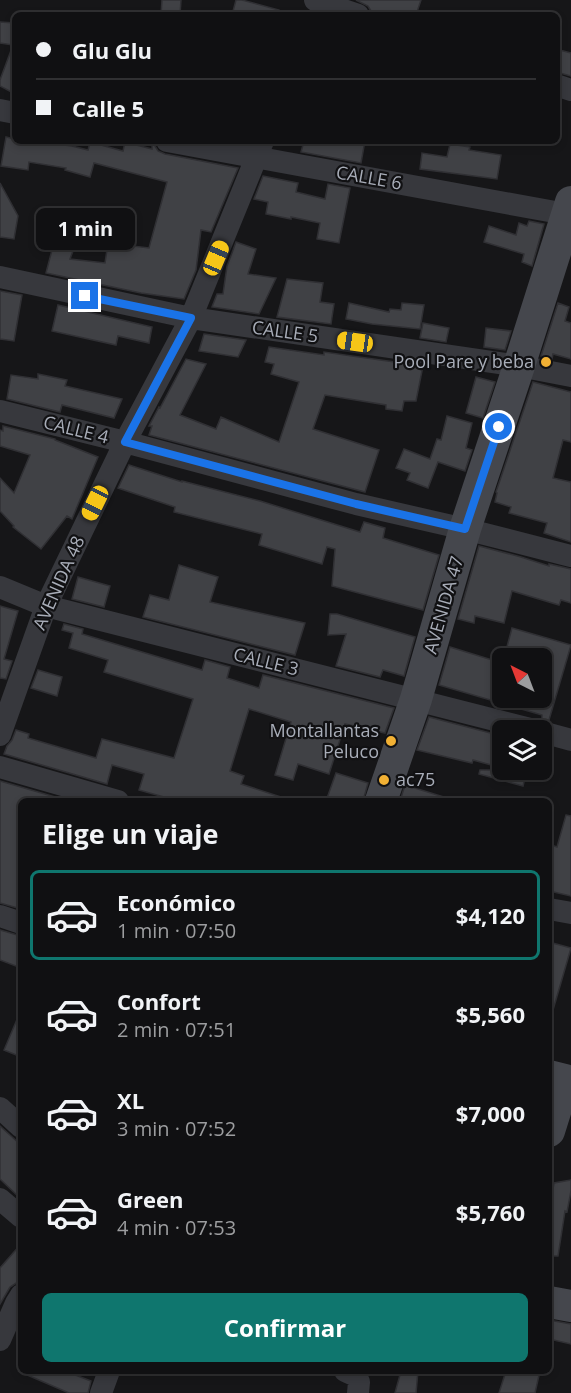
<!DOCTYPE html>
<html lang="es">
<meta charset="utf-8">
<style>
body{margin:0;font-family:"Open Sans",sans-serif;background:#19191b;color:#f1f3f6;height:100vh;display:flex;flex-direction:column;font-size:22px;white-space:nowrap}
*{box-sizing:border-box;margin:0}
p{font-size:20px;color:#9c9d9f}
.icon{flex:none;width:33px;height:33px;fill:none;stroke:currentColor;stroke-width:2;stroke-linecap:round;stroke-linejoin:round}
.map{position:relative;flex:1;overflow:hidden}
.drawer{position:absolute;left:18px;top:798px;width:534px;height:576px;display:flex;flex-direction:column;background:#101012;border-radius:9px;box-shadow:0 3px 9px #0003,0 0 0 2px #303032}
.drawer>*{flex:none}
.top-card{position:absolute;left:12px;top:12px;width:548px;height:132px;border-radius:9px;box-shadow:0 3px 9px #0003,0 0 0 2px #303032;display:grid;align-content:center;height:132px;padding:0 24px;background:#101012}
.needle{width:39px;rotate:318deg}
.controls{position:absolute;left:492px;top:648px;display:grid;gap:12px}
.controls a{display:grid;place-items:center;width:60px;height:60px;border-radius:9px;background:#101012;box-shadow:0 3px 9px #0003,0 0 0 2px #303032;font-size:30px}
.end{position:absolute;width:27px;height:27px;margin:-14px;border:8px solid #1a73e8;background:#fff;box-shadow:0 0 0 3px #fff}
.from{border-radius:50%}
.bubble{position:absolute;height:42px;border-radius:9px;background:#101012;box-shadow:0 3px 9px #0003,0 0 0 2px #303032;font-size:20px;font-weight:700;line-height:42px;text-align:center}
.car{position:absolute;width:18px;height:36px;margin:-18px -9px;border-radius:8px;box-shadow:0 0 4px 2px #0007;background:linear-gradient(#f5c518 24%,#345 0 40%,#f5c518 0 76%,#345 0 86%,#f5c518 0)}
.top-card b{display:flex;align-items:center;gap:21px;height:57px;font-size:22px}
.top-card b+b{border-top:2px solid #303032}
.top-card i{width:15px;height:15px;background:#f1f3f6}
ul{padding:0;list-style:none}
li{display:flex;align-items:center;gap:18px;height:90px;margin:0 12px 9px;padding:0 12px;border:3px solid transparent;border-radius:9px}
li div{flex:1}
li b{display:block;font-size:22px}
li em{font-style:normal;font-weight:700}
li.current{border-color:#0f766e}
li>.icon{width:54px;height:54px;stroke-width:1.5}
h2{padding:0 24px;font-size:27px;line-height:72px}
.cta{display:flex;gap:12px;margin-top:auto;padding:12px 24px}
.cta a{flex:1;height:69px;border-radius:9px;background:#0f766e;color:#fff;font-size:24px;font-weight:700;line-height:69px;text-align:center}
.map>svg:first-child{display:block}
.building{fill:#404145;stroke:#303034;stroke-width:1.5}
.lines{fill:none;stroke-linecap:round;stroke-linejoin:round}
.street{stroke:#37383d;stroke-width:22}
.secondary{stroke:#45474d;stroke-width:32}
.route{stroke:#1a73e8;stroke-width:8}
.poi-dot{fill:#f2b134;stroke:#111113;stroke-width:2}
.labels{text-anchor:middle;stroke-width:4.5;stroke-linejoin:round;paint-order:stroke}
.street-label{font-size:18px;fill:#a8adb8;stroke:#111113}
.poi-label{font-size:18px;fill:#a8adb8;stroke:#111113;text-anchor:end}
</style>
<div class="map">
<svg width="571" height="1393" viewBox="0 0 571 1393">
<rect width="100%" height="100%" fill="#161618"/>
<path class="building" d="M 162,0 L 181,0 L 180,15 L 161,15 Z
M 236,0 L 242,0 L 279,10 L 279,15 L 232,15 Z
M 356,0 L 421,0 L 416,15 L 385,15 L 371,11 L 368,6 Z
M 0,22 L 15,23 L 15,94 L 0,86 L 0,80 L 13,45 L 0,43 Z
M 556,49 L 571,53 L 571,76 L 556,72 Z
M 6,137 L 15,139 L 15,141 L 28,141 L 42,143 L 42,142 L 72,146 L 88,150 L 90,142 L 123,151 L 125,142 L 152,149 L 152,141 L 154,141 L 155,146 L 158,151 L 165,154 L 238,168 L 211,232 L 201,230 L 196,270 L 184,299 L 141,293 L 46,273 L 53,246 L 73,251 L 70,259 L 105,263 L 108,243 L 149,248 L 167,182 L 94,163 L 90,177 L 65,170 L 66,168 L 29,162 L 28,170 L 1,166 Z
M 304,141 L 365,141 L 361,163 L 301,152 Z
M 450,144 L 470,147 L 469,150 L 501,155 L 497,179 L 420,169 L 422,153 L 447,157 Z
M 263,176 L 298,183 L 296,192 L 325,199 L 328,184 L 350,188 L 339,243 L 317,239 L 320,223 L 291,217 L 291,219 L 266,214 L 268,202 L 254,199 Z
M 0,183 L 18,216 L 14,239 L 0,237 Z
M 529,221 L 544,224 L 532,266 L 522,262 L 524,254 L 484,242 L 489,226 L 516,235 L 519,223 L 527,226 Z
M 236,242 L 256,249 L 248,274 L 276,278 L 259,314 L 212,307 L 217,294 L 223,294 L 227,266 Z
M 287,279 L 323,283 L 320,302 L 334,304 L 331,324 L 277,317 Z
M 0,291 L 22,295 L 14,341 L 0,339 Z
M 349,303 L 389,312 L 390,309 L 401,310 L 402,303 L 424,305 L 420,329 L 372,324 L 346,319 Z
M 558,303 L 569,307 L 565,321 L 571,323 L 571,359 L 553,354 L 552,359 L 541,356 Z
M 58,305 L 152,327 L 149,343 L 118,336 L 116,345 L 52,331 Z
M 423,323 L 449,328 L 446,342 L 420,338 Z
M 486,328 L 511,331 L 505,350 L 484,347 Z
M 204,334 L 246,340 L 238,357 L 199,351 Z
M 269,347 L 324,355 L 324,352 L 423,366 L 416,401 L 404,401 L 402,411 L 386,409 L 386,405 L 325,395 L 313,429 L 379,450 L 365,492 L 149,435 L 152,426 L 149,426 L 159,407 L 160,408 L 186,359 L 206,364 L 180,415 L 216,429 L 221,417 L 279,442 L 299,382 L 271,374 L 274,364 L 265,362 Z
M 38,374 L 67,380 L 65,386 L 122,399 L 114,418 L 62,405 L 60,412 L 7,399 L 11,375 L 38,379 Z
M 476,377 L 495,382 L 483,418 L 466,413 Z
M 533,382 L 571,392 L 571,442 L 563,440 L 553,478 L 571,482 L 571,542 L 544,533 L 547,523 L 509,513 L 511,507 L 495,502 L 497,493 L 496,492 Z
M 447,416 L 472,423 L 466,448 L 472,450 L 465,471 L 438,462 L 428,488 L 407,480 L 410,473 L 396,468 L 404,449 L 430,459 L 437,439 L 441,440 Z
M 3,426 L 55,439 L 55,440 L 98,457 L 72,519 L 67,516 L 41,549 L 13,527 L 14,526 L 0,511 L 0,478 L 14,493 L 30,455 L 0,446 L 0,430 L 3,431 Z
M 129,465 L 182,482 L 182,481 L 260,501 L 360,532 L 364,522 L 385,528 L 383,538 L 439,555 L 423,610 L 332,586 L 335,549 L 327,547 L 322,564 L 259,545 L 262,534 L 174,512 L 175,507 L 118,488 Z
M 479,546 L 521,557 L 549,566 L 549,564 L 571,569 L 571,603 L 561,600 L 559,605 L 512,591 L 504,623 L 475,616 L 474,623 L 458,619 Z
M 179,565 L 218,577 L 210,602 L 305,623 L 295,655 L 143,617 L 150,595 L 169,600 Z
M 78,577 L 110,586 L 104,607 L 72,599 Z
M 0,606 L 18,611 L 4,659 L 12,661 L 6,679 L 0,678 Z
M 330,614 L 337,614 L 415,637 L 404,676 L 383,670 L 380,677 L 336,666 L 346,634 L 328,635 Z
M 64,624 L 83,629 L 82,634 L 202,670 L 205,660 L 230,667 L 227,678 L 259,688 L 263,675 L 394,708 L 385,733 L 345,724 L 329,774 L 298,764 L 293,780 L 275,775 L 291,722 L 249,709 L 230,771 L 244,776 L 241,784 L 284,798 L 283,801 L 178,801 L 139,790 L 144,774 L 112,765 L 107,784 L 4,754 L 7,746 L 12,740 L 16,730 L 29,734 L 28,738 L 96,758 L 102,739 L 174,758 L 193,699 L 104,672 L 108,660 L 69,648 L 73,633 L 62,630 Z
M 512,628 L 571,645 L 549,720 L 542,719 L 542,715 L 439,685 L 450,647 L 502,663 L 502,698 L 542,698 L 542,658 L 504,658 Z
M 38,670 L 62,677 L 57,696 L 31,688 Z
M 429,717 L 502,736 L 502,768 L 473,760 L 472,763 L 417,750 Z
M 480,770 L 527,770 L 523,786 L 479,774 Z
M 336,773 L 368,783 L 363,801 L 326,801 Z
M 0,781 L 69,801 L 21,801 L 21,909 L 0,903 Z
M 405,785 L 444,797 L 444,801 L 400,801 Z
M 566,815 L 571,816 L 571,896 L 549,891 L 549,844 L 557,847 Z
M 0,930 L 21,936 L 21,968 L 0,960 Z
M 549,942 L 571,948 L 553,1010 L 549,1009 Z
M 21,1010 L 21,1057 L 4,1050 Z
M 0,1126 L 21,1145 L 21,1199 L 0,1179 Z
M 571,1180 L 571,1191 L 567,1212 L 565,1211 L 558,1256 L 549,1256 L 549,1210 L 554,1183 Z
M 21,1244 L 21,1280 L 10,1287 L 0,1304 L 0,1268 Z
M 549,1320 L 571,1324 L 571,1344 L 549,1339 Z
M 18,1371 L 65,1371 L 91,1381 L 88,1393 L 69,1393 Z
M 401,1371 L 418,1371 L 416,1393 L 395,1393 Z
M 506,1371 L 540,1371 L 535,1393 L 499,1393 Z"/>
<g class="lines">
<path class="street" d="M 315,0 L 358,15
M 556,85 L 571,90
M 0,110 L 15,113
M 167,141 L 571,215
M 0,277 L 191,318 L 519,366 L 571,376
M 0,411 L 125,442 L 356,504 L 465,529 L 571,556
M 0,587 L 46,606 L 534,730
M 542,732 L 571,740
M 0,735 L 46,606 L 125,442 L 191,318 L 263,141
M 0,767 L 118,801
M 549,909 L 571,913
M 0,916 L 21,923
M 0,1108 L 21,1127
M 0,1199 L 21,1217
M 0,1340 L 16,1303 L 21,1295
M 345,1371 L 356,1376 L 359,1382 L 358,1393
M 101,1393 L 109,1371"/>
<path class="secondary" d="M 381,801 L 416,699 L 465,529 L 519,366 L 571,202
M 549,1076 L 565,1080 L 549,1131
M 549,1302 L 571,1306"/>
</g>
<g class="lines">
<path class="route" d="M 85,296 L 191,318 L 125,442 L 356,504 L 465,529 L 499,427"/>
</g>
<g class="poi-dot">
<circle cx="546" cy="362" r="6"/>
<circle cx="391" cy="741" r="6"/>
<circle cx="384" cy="780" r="6"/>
</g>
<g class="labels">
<g class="street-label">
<text transform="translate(369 178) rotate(10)" y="6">CALLE 6</text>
<text transform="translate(285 332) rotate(8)" y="6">CALLE 5</text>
<text transform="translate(76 430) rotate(14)" y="6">CALLE 4</text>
<text transform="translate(59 583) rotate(-66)" y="6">AVENIDA 48</text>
<text transform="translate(444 605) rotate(-74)" y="6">AVENIDA 47</text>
<text transform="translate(266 662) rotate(14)" y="6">CALLE 3</text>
</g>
<g class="poi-label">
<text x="534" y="368">Pool Pare y beba</text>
<text x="379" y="737">Montallantas<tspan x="379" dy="21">Peluco</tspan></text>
<text x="396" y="786" text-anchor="start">ac75</text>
</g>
</g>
</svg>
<div class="controls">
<a><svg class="needle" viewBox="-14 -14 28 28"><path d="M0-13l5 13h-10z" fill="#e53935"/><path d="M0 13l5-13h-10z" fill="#9c9d9f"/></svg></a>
<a><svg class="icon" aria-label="layers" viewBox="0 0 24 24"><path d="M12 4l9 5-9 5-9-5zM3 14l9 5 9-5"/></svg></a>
</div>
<i class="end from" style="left:499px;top:427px"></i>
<i class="end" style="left:85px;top:296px"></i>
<div class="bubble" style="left:36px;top:208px;width:99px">1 min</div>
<i class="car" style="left:216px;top:258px;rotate:23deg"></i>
<i class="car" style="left:355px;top:342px;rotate:278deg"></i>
<i class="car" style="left:95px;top:503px;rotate:206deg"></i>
<div class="top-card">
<b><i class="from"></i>Glu Glu</b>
<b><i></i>Calle 5</b>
</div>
<section class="drawer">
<h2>Elige un viaje</h2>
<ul>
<li class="current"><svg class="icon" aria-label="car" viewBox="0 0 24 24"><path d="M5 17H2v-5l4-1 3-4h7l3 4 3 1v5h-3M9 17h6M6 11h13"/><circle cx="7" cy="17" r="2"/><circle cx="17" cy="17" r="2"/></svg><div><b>Económico</b><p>1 min · 07:50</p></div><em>$4,120</em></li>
<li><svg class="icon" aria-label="car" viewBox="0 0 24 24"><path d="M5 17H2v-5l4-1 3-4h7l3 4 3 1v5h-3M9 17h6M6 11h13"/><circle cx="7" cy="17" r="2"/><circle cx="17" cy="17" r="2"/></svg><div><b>Confort</b><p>2 min · 07:51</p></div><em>$5,560</em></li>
<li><svg class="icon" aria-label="car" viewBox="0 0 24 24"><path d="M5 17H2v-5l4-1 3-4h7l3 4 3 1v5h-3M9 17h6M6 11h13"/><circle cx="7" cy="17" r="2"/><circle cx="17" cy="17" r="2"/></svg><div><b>XL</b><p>3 min · 07:52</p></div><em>$7,000</em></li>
<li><svg class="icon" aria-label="car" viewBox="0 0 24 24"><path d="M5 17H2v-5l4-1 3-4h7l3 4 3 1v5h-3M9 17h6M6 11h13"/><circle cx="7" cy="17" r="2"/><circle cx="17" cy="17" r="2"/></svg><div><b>Green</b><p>4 min · 07:53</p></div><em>$5,760</em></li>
</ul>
<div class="cta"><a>Confirmar</a></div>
</section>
</div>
